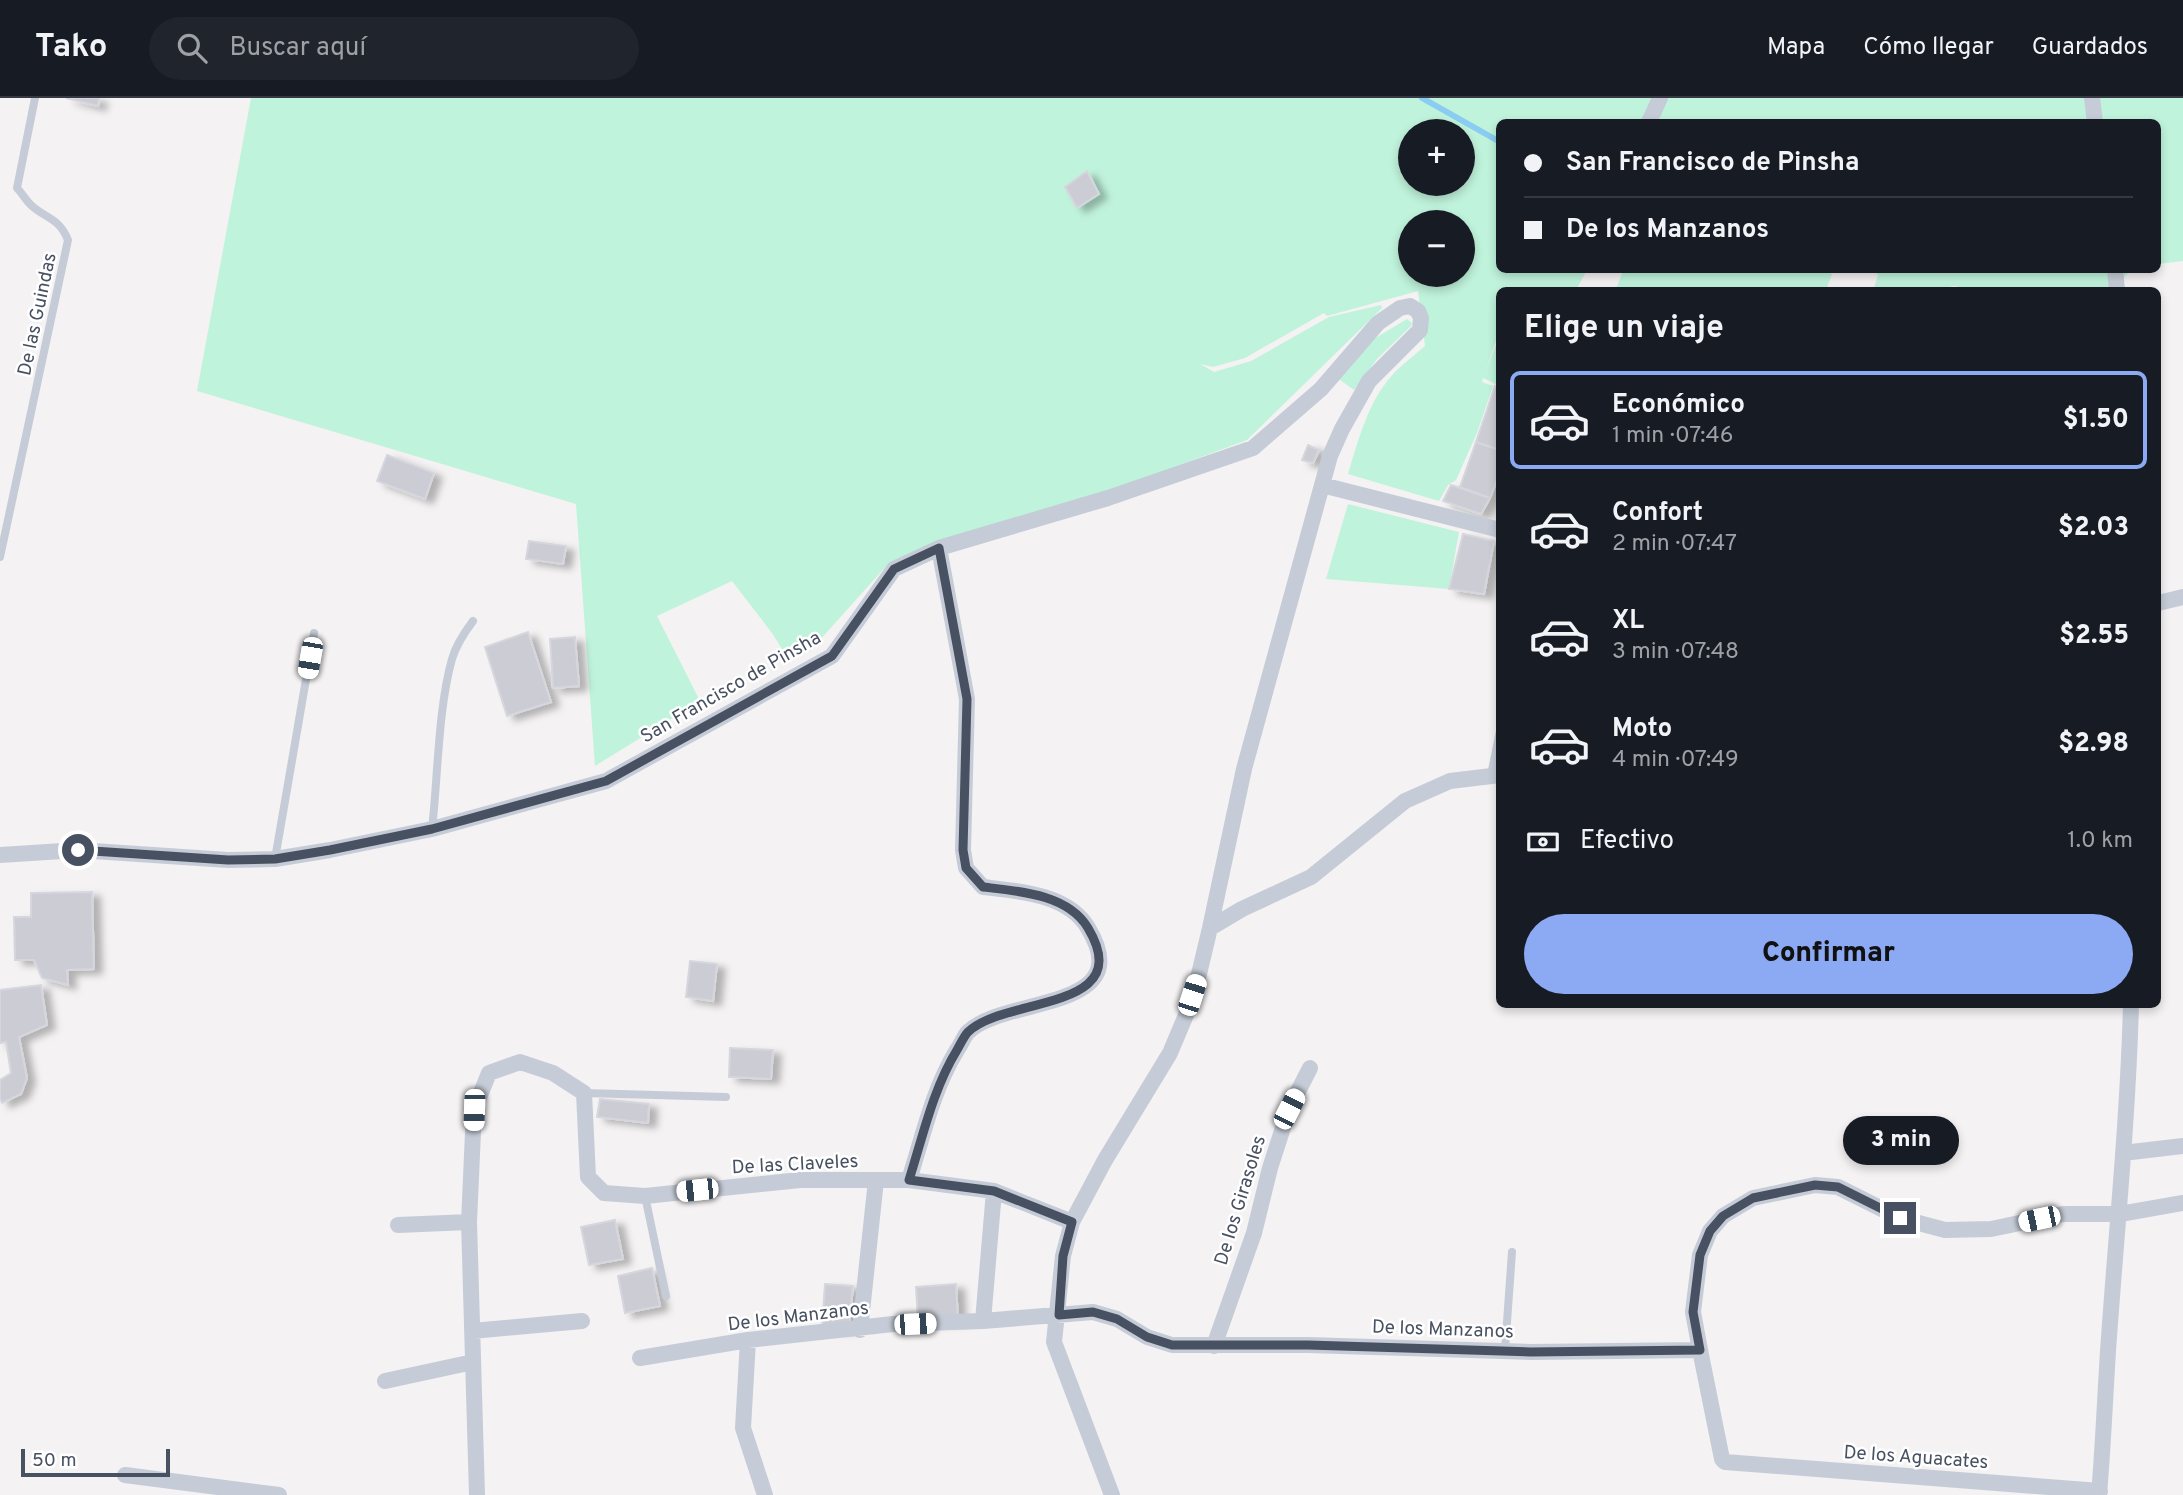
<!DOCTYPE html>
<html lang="es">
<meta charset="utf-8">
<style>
body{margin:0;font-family:Overpass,sans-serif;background:#20242c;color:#f1f3f6;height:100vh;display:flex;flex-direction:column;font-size:26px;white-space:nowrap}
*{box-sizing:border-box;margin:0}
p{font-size:23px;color:#9ea1a6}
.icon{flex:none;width:38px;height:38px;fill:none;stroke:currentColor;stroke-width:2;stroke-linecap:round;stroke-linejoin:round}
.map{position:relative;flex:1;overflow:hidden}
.details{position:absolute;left:1496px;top:189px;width:665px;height:721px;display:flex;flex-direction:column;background:#171b24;border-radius:10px;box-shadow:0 4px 10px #0003}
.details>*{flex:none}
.hud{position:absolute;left:1496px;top:21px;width:665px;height:154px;border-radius:10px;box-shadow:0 4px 10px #0003;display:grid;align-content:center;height:154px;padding:0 28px;background:#171b24}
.tools{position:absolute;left:1398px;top:21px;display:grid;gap:14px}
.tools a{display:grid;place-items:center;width:77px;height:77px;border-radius:50%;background:#171b24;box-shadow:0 4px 10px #0003;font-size:35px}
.scale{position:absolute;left:21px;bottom:18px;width:149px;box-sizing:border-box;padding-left:7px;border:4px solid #485161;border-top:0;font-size:19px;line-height:24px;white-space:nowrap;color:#485161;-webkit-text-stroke:5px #fff;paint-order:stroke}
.end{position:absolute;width:32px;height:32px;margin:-16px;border:9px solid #485161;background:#fff;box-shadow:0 0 0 4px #fff}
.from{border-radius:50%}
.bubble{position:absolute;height:49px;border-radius:24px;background:#171b24;box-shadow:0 4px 10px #0003;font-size:23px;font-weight:800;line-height:49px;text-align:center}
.car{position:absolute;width:21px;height:42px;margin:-21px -10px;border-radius:9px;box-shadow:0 0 5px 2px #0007;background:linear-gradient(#fff 24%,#345 0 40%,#fff 0 76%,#345 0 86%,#fff 0)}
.hud b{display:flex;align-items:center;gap:24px;height:66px;font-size:26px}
.hud b+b{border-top:2px solid #363941}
.hud i{width:18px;height:18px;background:#f1f3f6}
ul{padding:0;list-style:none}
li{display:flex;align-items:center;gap:21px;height:98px;margin:0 14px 10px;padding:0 14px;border:4px solid transparent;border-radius:10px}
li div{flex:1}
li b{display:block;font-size:26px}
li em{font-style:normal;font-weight:800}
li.active{border-color:#8ca9f3}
li>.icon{width:63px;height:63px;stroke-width:1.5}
h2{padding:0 28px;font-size:32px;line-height:84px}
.pay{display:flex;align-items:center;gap:18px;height:77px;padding:0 28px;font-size:26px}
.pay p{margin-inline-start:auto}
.cta{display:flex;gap:14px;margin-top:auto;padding:14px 28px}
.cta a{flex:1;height:80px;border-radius:42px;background:#8ca9f3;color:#111;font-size:28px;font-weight:800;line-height:80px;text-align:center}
header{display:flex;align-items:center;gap:42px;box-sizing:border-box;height:98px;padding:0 35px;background:#171b24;border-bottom:2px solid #363941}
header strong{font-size:33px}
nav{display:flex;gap:38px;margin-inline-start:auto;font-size:24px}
.search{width:490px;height:63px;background:#20242c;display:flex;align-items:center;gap:18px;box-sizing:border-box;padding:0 24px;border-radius:38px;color:#9ea1a6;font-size:26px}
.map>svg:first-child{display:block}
.green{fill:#c0f3dc;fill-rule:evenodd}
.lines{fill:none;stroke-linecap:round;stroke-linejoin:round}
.stream{stroke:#8bccf2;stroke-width:6}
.building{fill:#cccdd4;stroke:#d6d7de;stroke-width:2;filter:url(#shadow)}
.lane{stroke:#c5ccd7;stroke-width:8}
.street{stroke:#c5ccd7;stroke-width:16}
.route{stroke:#485161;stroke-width:9}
.labels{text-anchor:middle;stroke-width:5;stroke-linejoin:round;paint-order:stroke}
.street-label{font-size:19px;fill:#485161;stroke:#fff}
</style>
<header>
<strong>Tako</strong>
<div class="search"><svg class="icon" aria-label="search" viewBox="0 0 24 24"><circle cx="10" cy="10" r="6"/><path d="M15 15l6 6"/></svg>Buscar aquí</div>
<nav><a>Mapa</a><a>Cómo llegar</a><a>Guardados</a></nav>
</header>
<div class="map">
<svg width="2183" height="1397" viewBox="0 0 2183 1397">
<defs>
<filter id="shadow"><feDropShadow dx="8" dy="4.5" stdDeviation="3.5" flood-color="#0004"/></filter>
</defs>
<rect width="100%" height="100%" fill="#f4f2f2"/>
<path class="green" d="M 251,0 L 2183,0 L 2183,163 L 2158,166 L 2158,24 L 1500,24 L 1500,172 L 1587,172 L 1576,192 L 1500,192 L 1500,231 L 1486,272 L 1500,237 L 1500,288 L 1483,280 L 1482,284 L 1493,288 L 1477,335 L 1456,382 L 1448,387 L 1439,403 L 1348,376 C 1359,340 1369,300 1396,273 C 1405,264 1416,256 1425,248 L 1418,193 L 1327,218 L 1324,215 L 1245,260 L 1213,269 L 1200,266 L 1214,274 L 1251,263 L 1329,219 L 1381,207 L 1382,210 L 1247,342 L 1150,378 L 888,466 L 810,553 L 789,562 L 772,535 L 732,483 L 657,518 L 700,603 L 595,668 L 576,406 L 197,293 ZM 1410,33 L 1463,33 L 1463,86 L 1410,86 ZM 1410,124 L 1463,124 L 1463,177 L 1410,177 Z
M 1623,172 L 1818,172 L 1832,176 L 1826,192 L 1616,192 Z
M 1874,172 L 2131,172 L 2112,192 L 1967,192 L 1955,188 L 1928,192 L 1877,192 L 1874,190 L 1878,177 Z
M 1407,221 L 1412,225 L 1411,228 L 1377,261 L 1354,292 L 1336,279 L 1367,245 Z
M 1348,406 L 1459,434 L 1449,491 L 1326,481 Z"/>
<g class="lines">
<path class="stream" d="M 1422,0 L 1500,44"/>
</g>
<path class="building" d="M 66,0 L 99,0 L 98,8 Z
M 1087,73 L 1099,96 L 1077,110 L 1065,89 Z
M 1495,288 L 1500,291 L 1500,352 L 1476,344 Z
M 1476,344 L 1500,352 L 1500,374 L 1490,400 L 1460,389 Z
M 1308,347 L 1319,352 L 1313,365 L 1302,362 Z
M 387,357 L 434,375 L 425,401 L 377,383 Z
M 1451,387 L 1490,400 L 1481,416 L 1443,403 Z
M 1463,436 L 1494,443 L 1484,496 L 1449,491 Z
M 529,443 L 566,448 L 563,466 L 526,461 Z
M 528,534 L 551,604 L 507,618 L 485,549 Z
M 575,539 L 579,588 L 553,590 L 550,541 Z
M 92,794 L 94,871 L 67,872 L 68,887 L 42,880 L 34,862 L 15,862 L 14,819 L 31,819 L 31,795 Z
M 690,863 L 717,866 L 713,903 L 686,899 Z
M 41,887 L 47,927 L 19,939 L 27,980 L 21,996 L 2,1005 L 0,1000 L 0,982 L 11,975 L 6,944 L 0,945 L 0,892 Z
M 730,950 L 773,952 L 771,981 L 729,979 Z
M 600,1001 L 649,1006 L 648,1025 L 597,1019 Z
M 615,1122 L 623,1161 L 589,1167 L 581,1129 Z
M 652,1170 L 660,1208 L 625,1215 L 618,1178 Z
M 825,1186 L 853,1188 L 849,1230 L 822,1228 Z
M 956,1186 L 958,1221 L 918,1223 L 916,1189 Z"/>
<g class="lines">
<path class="lane" d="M 0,459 L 68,142 C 59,120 47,121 32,108 C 26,103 22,95 17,90 L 35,0
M 1491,677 L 1500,633
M 432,731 C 438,678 438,611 452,561 C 456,547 464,535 473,523
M 275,761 L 314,535
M 584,995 L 726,999
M 645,1098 L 666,1198
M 1505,1252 L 1512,1154"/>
<path class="street" d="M 2092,0 L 2095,24
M 1649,24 L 1660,0
M 2115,172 L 2117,192
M 1322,387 L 1500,432
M 2158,505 L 2183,499
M 0,757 L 78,752 L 228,762 L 275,761 L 330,752 L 432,731 L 606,683 L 832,558 L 894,471 L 939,450 L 1108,400 L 1253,350 L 1321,291 L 1378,225 L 1400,210 L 1410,208 L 1418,213 L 1421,220 L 1420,232 L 1369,283 L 1342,331 L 1330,358 L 1244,671 L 1210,830 L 1199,876 L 1186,917 L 1170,955 L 1105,1062 L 1072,1124 L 1063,1158 L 1054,1244 L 1112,1397
M 1210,830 L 1242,811 L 1311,779 L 1405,703 L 1450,683 L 1500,677
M 2123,1055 L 2183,1048
M 909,1082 C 923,1038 933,991 957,952 C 961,947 964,938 968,934 C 1005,898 1139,914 1088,830 C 1068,796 1018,793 983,789 L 966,770 L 963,752 L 967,601 L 939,450
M 398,1127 L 469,1124
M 983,1223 L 994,1093
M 860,1232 L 876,1082
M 472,1233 L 582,1223
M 748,1242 L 743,1330 L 765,1397
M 1214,1248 L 1254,1135 L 1270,1070 L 1289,1011 L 1310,970
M 1700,1252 L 1722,1361 L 1725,1364 L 2100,1393
M 640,1260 L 748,1242 L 893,1226 L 983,1223 L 1093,1214 L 1117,1221 L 1147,1239 L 1172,1247 L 1308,1247 L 1531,1254 L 1700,1252 L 1693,1214 L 1700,1157 L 1710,1133 L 1723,1118 L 1753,1100 L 1815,1087 L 1838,1089 L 1900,1120 L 1945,1132 L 1991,1131 L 2063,1116 L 2120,1116 L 2183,1105
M 385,1283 L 473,1264
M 125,1377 L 279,1397
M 477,1397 L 469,1124 L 474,1012 L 489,975 L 520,964 L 553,975 L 584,995 L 588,1079 L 604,1095 L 645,1098 L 800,1082 L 909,1082 L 994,1093 L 1072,1124
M 2099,1397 C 2103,1349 2105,1301 2108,1253 C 2116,1137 2128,1022 2131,906"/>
</g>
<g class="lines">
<path class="route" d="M 78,752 L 228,762 L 275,761 L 330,752 L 432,731 L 606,683 L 832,558 L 894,471 L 939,450 L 967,601 L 963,752 L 966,770 L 983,789 C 1018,793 1068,796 1088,830 C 1138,914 1005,898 968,934 C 964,938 960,947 957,952 C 933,991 923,1038 909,1082 L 994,1093 L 1072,1124 L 1063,1158 L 1059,1217 L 1093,1214 L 1117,1221 L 1147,1239 L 1172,1247 L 1308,1247 L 1531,1254 L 1700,1252 L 1693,1214 L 1700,1157 L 1710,1133 L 1723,1118 L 1753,1100 L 1815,1087 L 1838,1089 L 1900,1120"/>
</g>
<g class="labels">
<g class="street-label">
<text transform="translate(36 216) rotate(-78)" y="7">De las Guindas</text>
<text transform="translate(730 588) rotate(-30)" y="7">San Francisco de Pinsha</text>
<text transform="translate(795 1065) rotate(-3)" y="7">De las Claveles</text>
<text transform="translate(1239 1102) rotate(-73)" y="7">De los Girasoles</text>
<text transform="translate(798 1217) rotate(-7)" y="7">De los Manzanos</text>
<text transform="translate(1443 1230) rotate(2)" y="7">De los Manzanos</text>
<text transform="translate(1916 1358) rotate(4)" y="7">De los Aguacates</text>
</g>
</g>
</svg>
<div class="tools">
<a>+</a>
<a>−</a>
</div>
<div class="scale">50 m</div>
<i class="end from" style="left:78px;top:752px"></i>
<i class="end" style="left:1900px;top:1120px"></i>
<div class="bubble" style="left:1843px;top:1018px;width:116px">3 min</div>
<i class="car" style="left:310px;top:560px;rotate:190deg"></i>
<i class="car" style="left:1192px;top:897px;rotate:18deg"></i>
<i class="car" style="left:1289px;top:1011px;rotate:27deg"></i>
<i class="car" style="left:474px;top:1012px;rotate:182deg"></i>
<i class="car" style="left:697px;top:1092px;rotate:264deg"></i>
<i class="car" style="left:2039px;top:1121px;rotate:258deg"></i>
<i class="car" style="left:915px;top:1226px;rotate:88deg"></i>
<div class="hud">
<b><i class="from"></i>San Francisco de Pinsha</b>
<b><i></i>De los Manzanos</b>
</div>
<section class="details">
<h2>Elige un viaje</h2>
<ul>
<li class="active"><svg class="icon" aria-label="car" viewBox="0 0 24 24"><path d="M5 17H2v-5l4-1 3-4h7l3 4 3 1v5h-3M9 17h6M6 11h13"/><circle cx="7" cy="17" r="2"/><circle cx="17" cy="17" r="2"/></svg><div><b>Económico</b><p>1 min · 07:46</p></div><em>$1.50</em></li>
<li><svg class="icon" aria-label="car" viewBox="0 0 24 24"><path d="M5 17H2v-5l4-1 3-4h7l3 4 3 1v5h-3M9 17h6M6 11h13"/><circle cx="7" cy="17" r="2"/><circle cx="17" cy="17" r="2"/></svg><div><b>Confort</b><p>2 min · 07:47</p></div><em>$2.03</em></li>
<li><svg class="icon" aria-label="car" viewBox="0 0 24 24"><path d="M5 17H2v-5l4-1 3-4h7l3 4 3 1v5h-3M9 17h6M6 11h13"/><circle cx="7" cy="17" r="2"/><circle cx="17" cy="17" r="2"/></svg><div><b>XL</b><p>3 min · 07:48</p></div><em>$2.55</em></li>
<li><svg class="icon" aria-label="car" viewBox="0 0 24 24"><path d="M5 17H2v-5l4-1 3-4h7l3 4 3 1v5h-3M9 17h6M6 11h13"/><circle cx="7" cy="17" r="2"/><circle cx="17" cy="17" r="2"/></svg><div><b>Moto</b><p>4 min · 07:49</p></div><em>$2.98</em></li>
</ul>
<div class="pay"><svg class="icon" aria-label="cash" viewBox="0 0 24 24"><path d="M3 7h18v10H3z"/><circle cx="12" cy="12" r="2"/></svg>Efectivo<p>1.0 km</p></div>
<div class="cta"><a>Confirmar</a></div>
</section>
</div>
